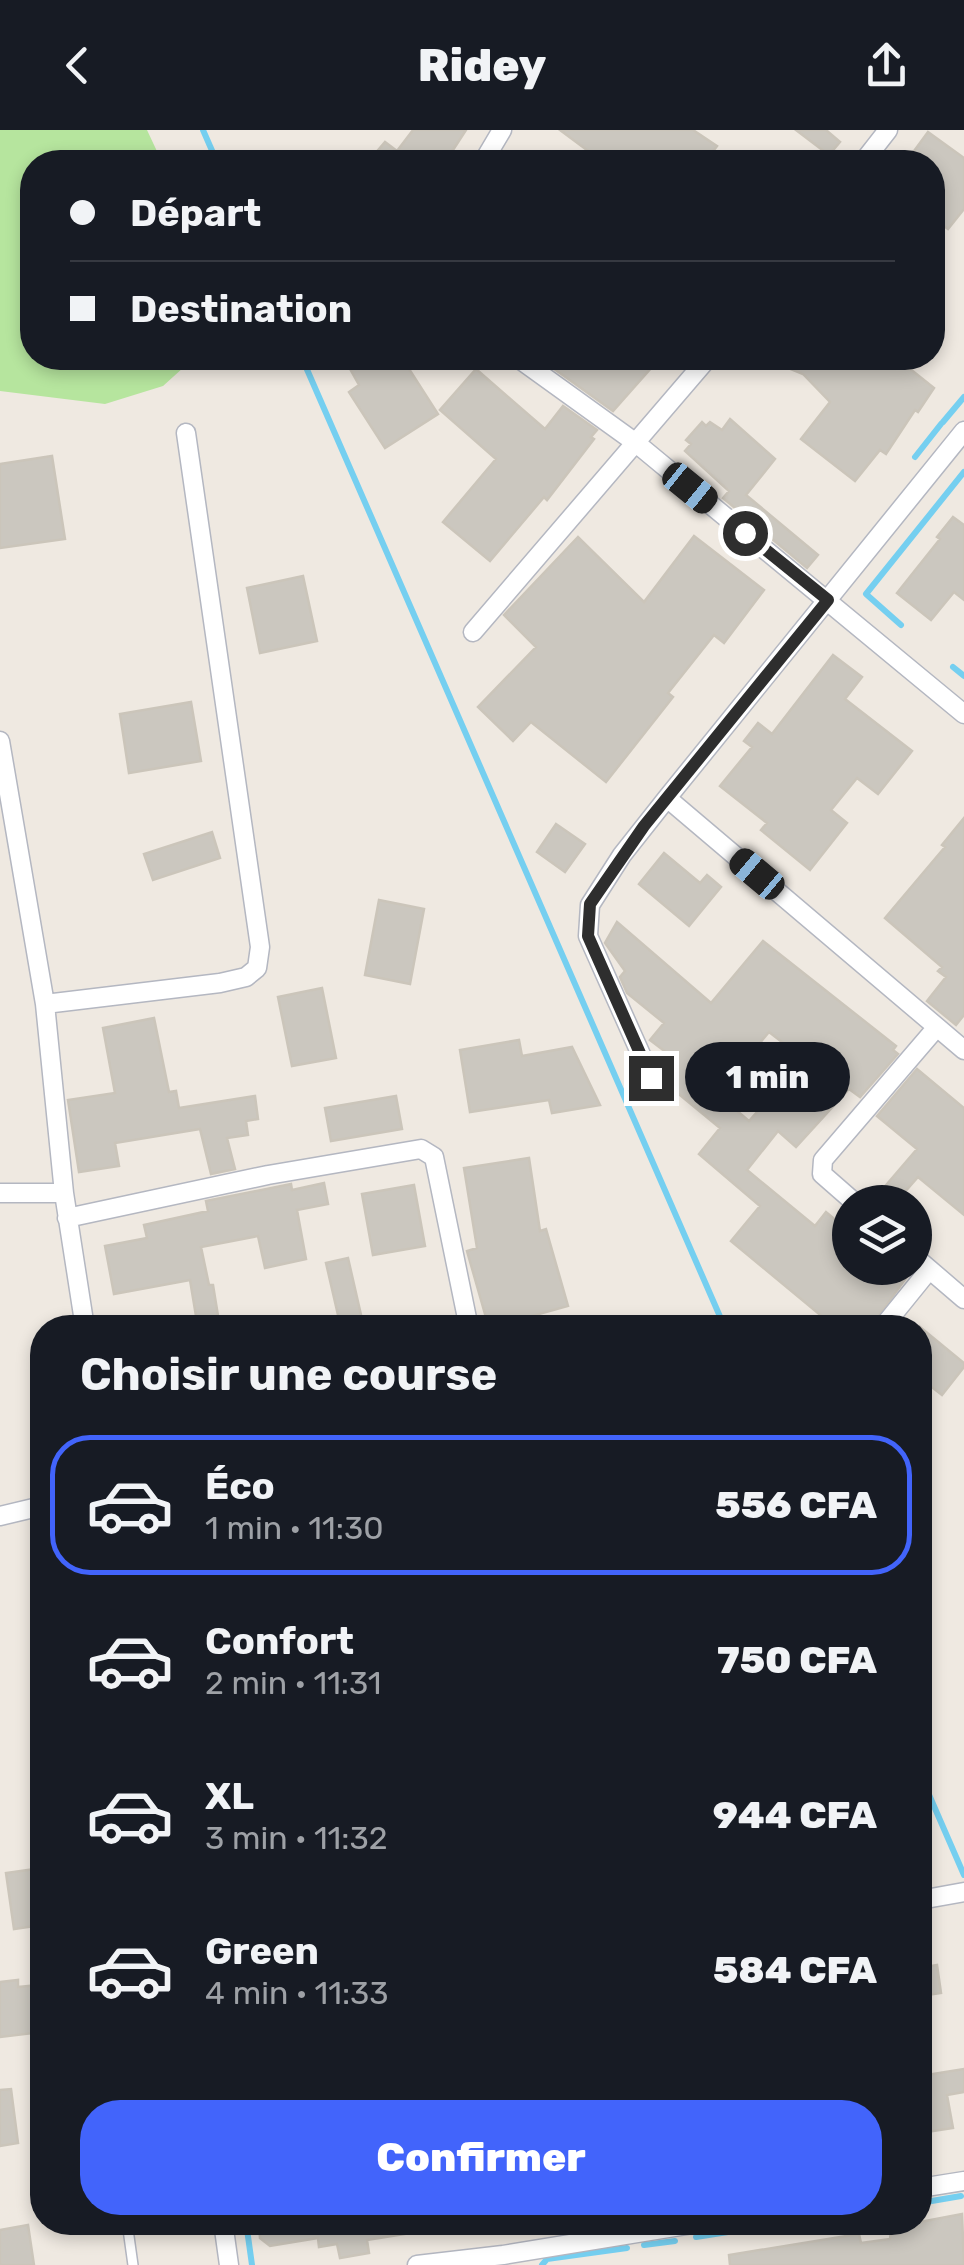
<!DOCTYPE html>
<html lang="fr">
<meta charset="utf-8">
<style>
body{margin:0;font-family:Rubik,sans-serif;background:#242831;color:#f1f3f6;height:100vh;display:flex;flex-direction:column;font-size:38px;white-space:nowrap}
*{box-sizing:border-box;margin:0}
p{font-size:32px;color:#9ea1a6}
.icon{flex:none;width:55px;height:55px;fill:none;stroke:currentColor;stroke-width:2;stroke-linecap:round;stroke-linejoin:round}
.map{position:relative;flex:1;overflow:hidden}
.side{position:absolute;left:30px;top:1185px;width:902px;height:920px;display:flex;flex-direction:column;background:#171b24;border-radius:40px;box-shadow:0 5px 15px #0003}
.side>*{flex:none}
.guide{position:absolute;left:20px;top:20px;width:925px;height:220px;border-radius:40px;box-shadow:0 5px 15px #0003;display:grid;align-content:center;height:220px;padding:0 50px;background:#171b24}
.controls{position:absolute;left:832px;top:1055px;display:grid;gap:20px}
.controls a{display:grid;place-items:center;width:100px;height:100px;border-radius:50%;background:#171b24;box-shadow:0 5px 15px #0003;font-size:50px}
.end{position:absolute;width:45px;height:45px;margin:-22px;border:12px solid #2e2e2e;background:#fff;box-shadow:0 0 0 5px #fff}
.from{border-radius:50%}
.bubble{position:absolute;height:70px;border-radius:35px;background:#171b24;box-shadow:0 5px 15px #0003;font-size:32px;font-weight:800;line-height:70px;text-align:center}
.car{position:absolute;width:30px;height:60px;margin:-30px -15px;border-radius:12px;box-shadow:0 0 8px 2px #0007;background:linear-gradient(#222 24%,#8ab4d8 0 40%,#222 0 76%,#8ab4d8 0 86%,#222 0)}
.guide b{display:flex;align-items:center;gap:35px;height:95px;font-size:38px}
.guide b+b{border-top:2px solid #363941}
.guide i{width:25px;height:25px;background:#f1f3f6}
ul{padding:0;list-style:none}
li{display:flex;align-items:center;gap:30px;height:140px;margin:0 20px 15px;padding:0 30px;border:5px solid transparent;border-radius:40px}
li div{flex:1}
li b{display:block;font-size:38px}
li em{font-style:normal;font-weight:800}
li.selected{border-color:#4264fb}
li>.icon{width:90px;height:90px;stroke-width:1.5}
h2{padding:0 50px;font-size:45px;line-height:120px}
.button{display:flex;gap:20px;margin-top:auto;padding:20px 50px}
.button a{flex:1;height:115px;border-radius:40px;background:#4264fb;color:#fff;font-size:40px;font-weight:800;line-height:115px;text-align:center}
header{display:flex;justify-content:space-between;align-items:center;height:130px;padding:0 50px;background:#171b24;font-size:45px;font-weight:800}
.map>svg:first-child{display:block}
.green{fill:#b6e59e}
.lines{fill:none;stroke-linecap:round;stroke-linejoin:round}
.stream{stroke:#75cff0;stroke-width:6}
.building{fill:#cbc7bf;stroke:#cbc5ba;stroke-width:2.5;fill-rule:evenodd}
.service-casing{stroke:#b4b7c1;stroke-width:12}
.minor-casing{stroke:#b4b7c1;stroke-width:21}
.service{stroke:#fff;stroke-width:9}
.minor{stroke:#fff;stroke-width:18}
.route{stroke:#2e2e2e;stroke-width:12}
</style>
<header><svg class="icon" aria-label="back" viewBox="0 0 24 24"><path d="M15 5l-7 7 7 7"/></svg>Ridey<svg class="icon" aria-label="share" viewBox="0 0 24 24"><path d="M12 15V3M7 8l5-5 5 5M5 13v7h14v-7"/></svg></header>
<div class="map">
<svg width="964" height="2135" viewBox="0 0 964 2135">
<rect width="100%" height="100%" fill="#efe9e1"/>
<path class="green" d="M 0,0 L 147,0 L 162,32 L 32,32 L 32,228 L 194,228 L 163,256 L 105,274 L 0,261 Z"/>
<g class="lines">
<path class="stream" d="M 203,0 L 217,32
M 302,228 L 725,1198
M 943,292 L 964,267
M 915,327 L 941,294
M 901,495 L 866,464 L 964,342
M 953,537 L 964,546
M 920,1644 L 964,1745
M 920,2073 L 961,2066
M 246,2092 L 252,2135
M 772,2096 L 791,2093
M 696,2107 L 747,2099
M 644,2115 L 675,2111
M 542,2135 L 547,2129 L 627,2118"/>
</g>
<path class="building" d="M 413,0 L 466,0 L 453,20 L 470,32 L 368,32 L 385,12 L 397,21 Z
M 560,0 L 693,0 L 717,16 L 705,32 L 603,32 Z
M 796,0 L 826,0 L 840,12 L 829,25 Z
M 928,2 L 964,28 L 964,79 L 948,99 L 932,87 L 932,32 L 906,32 Z
M 344,228 L 402,228 L 438,284 L 385,318 L 349,262 L 359,255 Z
M 539,228 L 660,228 L 613,281 Z
M 764,228 L 882,228 L 894,237 L 899,230 L 934,258 L 918,282 L 915,280 L 886,324 L 880,320 L 855,351 L 801,309 L 830,272 L 803,244 Z
M 476,239 L 545,299 L 563,276 L 597,300 L 591,307 L 594,309 L 547,370 L 544,367 L 490,431 L 443,392 L 496,329 L 440,280 Z
M 730,289 L 775,329 L 746,365 L 818,425 L 807,438 L 723,368 L 729,361 L 685,321 L 691,314 L 686,310 L 702,292 L 706,296 L 710,292 L 722,300 Z
M 52,326 L 65,409 L 0,418 L 0,334 Z
M 953,387 L 964,395 L 964,470 L 954,462 L 931,490 L 897,463 L 940,409 L 937,407 Z
M 694,406 L 764,460 L 724,513 L 714,505 L 668,563 L 673,567 L 606,652 L 531,592 L 513,611 L 478,577 L 536,517 L 504,485 L 578,407 L 644,472 Z
M 303,446 L 317,511 L 260,523 L 247,458 Z
M 833,525 L 862,547 L 845,569 L 912,621 L 878,664 L 857,648 L 831,680 L 847,693 L 810,740 L 761,700 L 767,693 L 720,656 L 752,617 L 744,611 L 758,593 L 772,604 Z
M 191,572 L 201,631 L 129,643 L 120,584 Z
M 964,688 L 964,885 L 956,895 L 927,871 L 946,847 L 938,841 L 942,837 L 885,788 L 945,717 L 942,715 Z
M 556,694 L 585,714 L 565,742 L 537,722 Z
M 212,702 L 220,728 L 153,750 L 144,724 Z
M 664,723 L 700,753 L 707,745 L 721,757 L 689,796 L 639,754 Z
M 379,770 L 424,779 L 410,854 L 365,845 Z
M 617,792 L 711,873 L 763,811 L 896,916 L 893,920 L 898,924 L 860,967 L 849,959 L 796,1017 L 778,1001 L 747,1040 L 815,1096 L 826,1082 L 850,1102 L 850,1138 L 894,1138 L 906,1148 L 870,1198 L 836,1198 L 731,1111 L 760,1076 L 699,1024 L 720,998 L 663,951 L 661,938 L 671,926 L 650,910 L 664,893 L 627,863 L 620,847 L 625,841 L 605,813 ZM 769,902 L 804,929 L 749,991 L 717,964 Z
M 322,858 L 336,928 L 292,936 L 278,867 Z
M 154,888 L 169,962 L 176,961 L 179,978 L 255,966 L 258,989 L 246,991 L 248,1005 L 227,1008 L 235,1039 L 211,1044 L 200,999 L 115,1013 L 119,1036 L 79,1042 L 68,970 L 115,963 L 103,898 Z
M 519,910 L 522,926 L 572,917 L 600,975 L 552,983 L 549,970 L 470,982 L 460,920 Z
M 917,939 L 964,978 L 964,1085 L 918,1047 L 896,1072 L 881,1061 L 917,1019 L 877,986 Z
M 396,966 L 402,999 L 331,1011 L 325,978 Z
M 529,1028 L 540,1101 L 546,1099 L 568,1176 L 489,1198 L 467,1121 L 477,1118 L 464,1038 Z
M 324,1053 L 328,1074 L 297,1080 L 306,1129 L 265,1138 L 258,1106 L 201,1117 L 209,1155 L 213,1155 L 220,1198 L 198,1198 L 190,1150 L 114,1164 L 105,1116 L 147,1108 L 144,1095 L 208,1081 L 206,1071 L 291,1054 L 292,1060 Z
M 414,1055 L 425,1116 L 373,1125 L 362,1064 Z
M 348,1128 L 364,1198 L 341,1198 L 326,1133 Z
M 920,1197 L 964,1233 L 964,1237 L 942,1265 L 920,1248 Z
M 42,1738 L 42,1795 L 14,1799 L 6,1743 Z
M 937,1835 L 941,1863 L 920,1866 L 920,1838 Z
M 18,1850 L 18,1857 L 37,1855 L 42,1902 L 0,1907 L 0,1852 Z
M 964,1939 L 964,1962 L 947,1965 L 953,1998 L 920,2003 L 920,1946 Z
M 11,1959 L 18,2013 L 0,2016 L 0,1960 Z
M 962,2084 L 964,2135 L 730,2135 L 729,2125 L 859,2104 L 861,2113 L 890,2109 L 892,2092 L 920,2092 Z
M 259,2092 L 410,2092 L 411,2103 L 367,2110 L 369,2123 L 340,2128 L 337,2114 L 319,2117 L 318,2108 L 270,2116 L 260,2108 Z
M 28,2095 L 34,2135 L 0,2135 L 0,2100 Z"/>
<g class="lines">
<defs>
<path id="service" d="M 127,2092 L 133,2135"/>
<path id="minor" d="M 483,32 L 502,0
M 863,32 L 888,0
M 518,228 L 636,313 L 964,584
M 473,502 L 708,228
M 0,611 L 45,874 L 64,1063 L 85,1198
M 667,668 L 964,920
M 45,874 L 220,853 L 246,847 L 257,838 L 260,817 L 186,303
M 651,947 L 588,806 L 590,775 L 622,725 L 667,668 L 964,301
M 0,1063 L 64,1063
M 854,1072 L 822,1044 L 823,1030 L 937,897
M 67,1088 L 268,1045 L 421,1019 L 434,1027 L 469,1198
M 915,1127 L 964,1169
M 882,1198 L 929,1140
M 0,1386 L 42,1376
M 920,1770 L 964,1762
M 920,2058 L 964,2051
M 223,2092 L 229,2135
M 417,2135 L 503,2125 L 705,2092"/>
</defs>
<use href="#service" class="service-casing"/>
<use href="#minor" class="minor-casing"/>
<use href="#service" class="service"/>
<use href="#minor" class="minor"/>
</g>
<g class="lines">
<path class="route" d="M 651,948 L 588,806 L 590,774 L 644,696 L 828,470 L 745,403"/>
</g>
</svg>
<div class="controls">
<a><svg class="icon" aria-label="layers" viewBox="0 0 24 24"><path d="M12 4l9 5-9 5-9-5zM3 14l9 5 9-5"/></svg></a>
</div>
<i class="end from" style="left:745px;top:403px"></i>
<i class="end" style="left:651px;top:948px"></i>
<div class="bubble" style="left:685px;top:912px;width:165px">1 min</div>
<i class="car" style="left:690px;top:358px;rotate:129deg"></i>
<i class="car" style="left:757px;top:744px;rotate:310deg"></i>
<div class="guide">
<b><i class="from"></i>Départ</b>
<b><i></i>Destination</b>
</div>
<section class="side">
<h2>Choisir une course</h2>
<ul>
<li class="selected"><svg class="icon" aria-label="car" viewBox="0 0 24 24"><path d="M5 17H2v-5l4-1 3-4h7l3 4 3 1v5h-3M9 17h6M6 11h13"/><circle cx="7" cy="17" r="2"/><circle cx="17" cy="17" r="2"/></svg><div><b>Éco</b><p>1 min · 11:30</p></div><em>556 CFA</em></li>
<li><svg class="icon" aria-label="car" viewBox="0 0 24 24"><path d="M5 17H2v-5l4-1 3-4h7l3 4 3 1v5h-3M9 17h6M6 11h13"/><circle cx="7" cy="17" r="2"/><circle cx="17" cy="17" r="2"/></svg><div><b>Confort</b><p>2 min · 11:31</p></div><em>750 CFA</em></li>
<li><svg class="icon" aria-label="car" viewBox="0 0 24 24"><path d="M5 17H2v-5l4-1 3-4h7l3 4 3 1v5h-3M9 17h6M6 11h13"/><circle cx="7" cy="17" r="2"/><circle cx="17" cy="17" r="2"/></svg><div><b>XL</b><p>3 min · 11:32</p></div><em>944 CFA</em></li>
<li><svg class="icon" aria-label="car" viewBox="0 0 24 24"><path d="M5 17H2v-5l4-1 3-4h7l3 4 3 1v5h-3M9 17h6M6 11h13"/><circle cx="7" cy="17" r="2"/><circle cx="17" cy="17" r="2"/></svg><div><b>Green</b><p>4 min · 11:33</p></div><em>584 CFA</em></li>
</ul>
<div class="button"><a>Confirmer</a></div>
</section>
</div>
